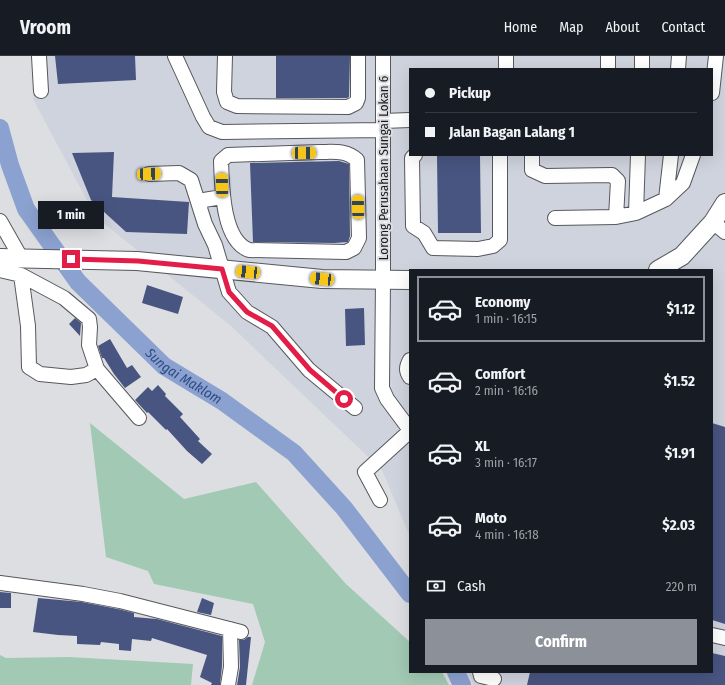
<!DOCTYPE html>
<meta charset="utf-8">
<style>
body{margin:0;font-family:"Fira Sans Condensed",sans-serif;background:#242831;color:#f1f3f6;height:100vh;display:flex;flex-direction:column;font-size:15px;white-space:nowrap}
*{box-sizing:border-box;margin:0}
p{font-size:13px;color:#9ea1a6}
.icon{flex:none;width:22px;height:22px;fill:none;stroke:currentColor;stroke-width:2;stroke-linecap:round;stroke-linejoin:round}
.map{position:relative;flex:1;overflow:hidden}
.drawer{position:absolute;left:409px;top:213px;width:304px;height:404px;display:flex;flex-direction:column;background:#171b24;border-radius:0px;box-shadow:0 4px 16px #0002}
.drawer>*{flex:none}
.guide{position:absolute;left:409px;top:12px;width:304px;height:88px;border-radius:0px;box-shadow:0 4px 16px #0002;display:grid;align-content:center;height:88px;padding:0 16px;background:#171b24}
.end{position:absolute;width:18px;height:18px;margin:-9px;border:5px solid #e11d48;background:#fff;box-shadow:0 0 0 2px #fff}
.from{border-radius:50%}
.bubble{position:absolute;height:28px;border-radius:0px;background:#171b24;box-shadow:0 4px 16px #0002;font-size:13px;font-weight:700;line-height:28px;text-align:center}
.car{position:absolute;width:12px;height:24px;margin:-12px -6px;border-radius:5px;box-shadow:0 0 3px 1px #0007;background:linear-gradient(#f5c518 24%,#345 0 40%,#f5c518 0 76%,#345 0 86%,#f5c518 0)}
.guide b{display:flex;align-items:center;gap:14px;height:38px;font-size:15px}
.guide b+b{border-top:1px solid #363941}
.guide i{width:10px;height:10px;background:#f1f3f6}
ul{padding:7px 0 0;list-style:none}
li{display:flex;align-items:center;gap:12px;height:66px;margin:0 8px 6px;padding:0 8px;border:2px solid transparent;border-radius:0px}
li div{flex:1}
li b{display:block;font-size:15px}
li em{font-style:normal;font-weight:700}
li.current{border-color:#8c9099}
li>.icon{width:36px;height:36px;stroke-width:1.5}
.pay{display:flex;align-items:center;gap:10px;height:44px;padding:0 16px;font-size:15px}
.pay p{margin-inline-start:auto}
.button{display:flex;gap:8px;margin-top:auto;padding:8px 16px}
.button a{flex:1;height:46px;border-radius:0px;background:#8c9099;color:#fff;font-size:16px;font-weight:700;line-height:46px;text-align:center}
header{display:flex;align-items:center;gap:24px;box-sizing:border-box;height:56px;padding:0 20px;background:#171b24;border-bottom:1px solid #363941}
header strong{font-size:19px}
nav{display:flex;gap:22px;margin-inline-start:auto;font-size:14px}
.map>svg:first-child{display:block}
.built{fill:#cfd3dd;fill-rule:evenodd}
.green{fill:#a2c9b3}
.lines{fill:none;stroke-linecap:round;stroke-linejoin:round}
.river{stroke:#8ba1cf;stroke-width:18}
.building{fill:#485581}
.minor-casing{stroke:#57585c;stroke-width:16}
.major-casing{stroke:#57585c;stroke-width:20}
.minor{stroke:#fff;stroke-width:14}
.major{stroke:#fff;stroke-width:18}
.route{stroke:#e11d48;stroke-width:5}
.labels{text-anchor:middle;stroke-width:4;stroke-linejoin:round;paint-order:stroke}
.street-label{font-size:13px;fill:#171819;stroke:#dddee2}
.water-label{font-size:14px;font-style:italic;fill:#304a85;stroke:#dddee2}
</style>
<header>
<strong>Vroom</strong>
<nav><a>Home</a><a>Map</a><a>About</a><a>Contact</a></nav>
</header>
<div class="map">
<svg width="725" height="629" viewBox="0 0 725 629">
<rect width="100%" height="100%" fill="#dddee2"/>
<path class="built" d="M 38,0 L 725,0 L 725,629 L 474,629 L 467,616 L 712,616 L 712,214 L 410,214 L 410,481 L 382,414 L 231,270 L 96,161 L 33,43 ZM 410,13 L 712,13 L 712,99 L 410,99 Z"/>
<path class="green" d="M 90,367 L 184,443 L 256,426 L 346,528 L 410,586 L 410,616 L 442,616 L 449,629 L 252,629 L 265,586 L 253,548 L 154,528 L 148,515 L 106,501 Z
M 0,599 L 6,602 L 69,601 L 193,608 L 191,629 L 0,629 Z"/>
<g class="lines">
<g class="river">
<path id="s1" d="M 0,72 L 10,109 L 26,153 L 78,226 L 164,310 L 222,345 L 294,397 L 344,452 L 410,538"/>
<path d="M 456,616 L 462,629"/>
</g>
</g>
<path class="building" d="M 55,0 L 135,0 L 136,24 L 58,28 Z
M 276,0 L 350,0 L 349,41 L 347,42 L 276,42 Z
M 114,96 L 112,141 L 189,146 L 187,178 L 126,176 L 91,144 L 72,97 Z
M 437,99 L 480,99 L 481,177 L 438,177 Z
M 339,105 L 349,108 L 350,180 L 348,186 L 334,187 L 253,186 L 250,107 Z
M 147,229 L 183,241 L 178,258 L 142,247 Z
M 364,252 L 365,289 L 346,290 L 345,253 Z
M 75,262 L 81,267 L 80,280 L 69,268 Z
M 110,283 L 127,312 L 132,309 L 141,321 L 125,332 L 114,318 L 104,302 L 102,302 L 98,290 Z
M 158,329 L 166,338 L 165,340 L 183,358 L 180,361 L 200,383 L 198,385 L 212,398 L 202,408 L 187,395 L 167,373 L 166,374 L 148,356 L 147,357 L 135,344 L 148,331 L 152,335 Z
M 712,367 L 725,371 L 725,568 L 712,564 Z
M 0,536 L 11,537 L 11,552 L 0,552 Z
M 38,542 L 82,546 L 118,553 L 134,557 L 134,561 L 157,563 L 222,580 L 222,610 L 220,629 L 211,629 L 212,627 L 200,621 L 207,599 L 152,582 L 151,585 L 132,583 L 131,595 L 119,594 L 119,588 L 101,586 L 100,589 L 77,588 L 77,580 L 58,579 L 33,576 Z
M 202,542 L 214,547 L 211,559 L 197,556 Z
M 248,581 L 251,581 L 246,629 L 237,629 L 240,611 L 239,584 L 244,584 Z
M 712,597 L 725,600 L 725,629 L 527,629 L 530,616 L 712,616 Z"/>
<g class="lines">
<defs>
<path id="minor" d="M 39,0 L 41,35
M 175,0 L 203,61 L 209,71 L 222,76 L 383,74
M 225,0 L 224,36 L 227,46 L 237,50 L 348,51 L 356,47 L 358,42 L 358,0
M 383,0 L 383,224 L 382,332 L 387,343 L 410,374
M 506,0 L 506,13
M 608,13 L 608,0
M 642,13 L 642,0
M 678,13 L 679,0
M 712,37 L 716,0
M 383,65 L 410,64
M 320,96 C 334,96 346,94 357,104 L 359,182 L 354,192 L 346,196 L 249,194 C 222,184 222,129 221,105 L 228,99 Z
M 415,99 L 412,102 L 413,170 L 424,177 L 433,192 L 478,193 L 493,190 L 500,184 L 500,99
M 532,99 L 532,114 L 545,120 L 612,119 L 618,125 L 616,161 L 555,162
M 149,118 L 179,117 L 191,124 L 205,168 L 215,189 L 229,236 L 247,256 L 272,271 L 309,314 L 355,352
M 666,143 L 671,99
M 198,145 L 222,141
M 636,157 L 638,99
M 616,161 L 636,157 L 666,143 L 683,127 L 693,99
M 0,165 L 21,202
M 713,166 L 725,176
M 0,214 L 21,219 L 64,242 L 89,263 L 90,271 L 89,289 L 97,313 L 139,362
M 21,219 L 28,270 L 29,311 L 40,318 L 71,321 L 86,319 L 97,313
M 410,304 C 406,311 406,315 410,321
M 380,444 L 365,416 L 410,375
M 0,527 L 83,538 L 120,545 L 241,576
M 712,579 L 725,582
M 480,616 L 481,620 L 494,623
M 228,629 L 231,611 L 230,573"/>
<path id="major" d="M 0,202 L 137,205 L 322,223 L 410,224
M 658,214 L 682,200 L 713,166 L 725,147"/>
</defs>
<use href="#minor" class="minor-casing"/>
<use href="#major" class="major-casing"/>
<use href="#minor" class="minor"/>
<use href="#major" class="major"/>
</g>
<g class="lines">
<path class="route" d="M 71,203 L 138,205 L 222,213 L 229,236 L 247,256 L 272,270 L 310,314 L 344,343"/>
</g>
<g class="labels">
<g class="street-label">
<text transform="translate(383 112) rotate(-90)" y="5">Lorong Perusahaan Sungai Lokan 6</text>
</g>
<g class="water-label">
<text dy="5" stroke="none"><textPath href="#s1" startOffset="317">Sungai Maklom</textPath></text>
</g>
</g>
</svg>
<i class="end from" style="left:344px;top:343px"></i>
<i class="end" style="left:71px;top:203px"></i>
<div class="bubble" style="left:38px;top:145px;width:66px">1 min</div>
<i class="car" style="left:304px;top:97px;rotate:89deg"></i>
<i class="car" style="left:149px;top:118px;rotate:88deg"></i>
<i class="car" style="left:222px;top:129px;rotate:359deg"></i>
<i class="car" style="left:358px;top:151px;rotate:359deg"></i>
<i class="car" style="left:248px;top:216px;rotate:276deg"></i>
<i class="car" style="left:322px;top:223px;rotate:276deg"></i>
<div class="guide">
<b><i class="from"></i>Pickup</b>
<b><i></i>Jalan Bagan Lalang 1</b>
</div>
<section class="drawer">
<ul>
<li class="current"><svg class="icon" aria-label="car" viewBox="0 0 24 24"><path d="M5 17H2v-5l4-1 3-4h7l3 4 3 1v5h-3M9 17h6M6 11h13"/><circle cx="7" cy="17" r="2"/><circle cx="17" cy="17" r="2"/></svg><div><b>Economy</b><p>1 min · 16:15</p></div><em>$1.12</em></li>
<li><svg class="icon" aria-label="car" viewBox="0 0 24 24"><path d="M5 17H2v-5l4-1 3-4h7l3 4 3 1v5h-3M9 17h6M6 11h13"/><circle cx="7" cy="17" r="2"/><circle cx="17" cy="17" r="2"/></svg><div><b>Comfort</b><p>2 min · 16:16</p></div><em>$1.52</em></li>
<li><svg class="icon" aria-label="car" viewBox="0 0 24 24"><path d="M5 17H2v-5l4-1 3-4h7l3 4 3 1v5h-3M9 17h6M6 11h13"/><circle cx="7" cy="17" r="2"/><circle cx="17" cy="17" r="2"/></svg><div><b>XL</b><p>3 min · 16:17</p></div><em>$1.91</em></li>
<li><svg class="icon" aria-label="car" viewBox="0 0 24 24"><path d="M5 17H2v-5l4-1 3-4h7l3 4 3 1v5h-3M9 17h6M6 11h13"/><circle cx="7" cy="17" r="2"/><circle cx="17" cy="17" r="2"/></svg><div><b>Moto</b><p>4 min · 16:18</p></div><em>$2.03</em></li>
</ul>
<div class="pay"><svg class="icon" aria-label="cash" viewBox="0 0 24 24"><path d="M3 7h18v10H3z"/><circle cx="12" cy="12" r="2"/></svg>Cash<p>220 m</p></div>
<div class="button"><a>Confirm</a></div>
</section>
</div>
